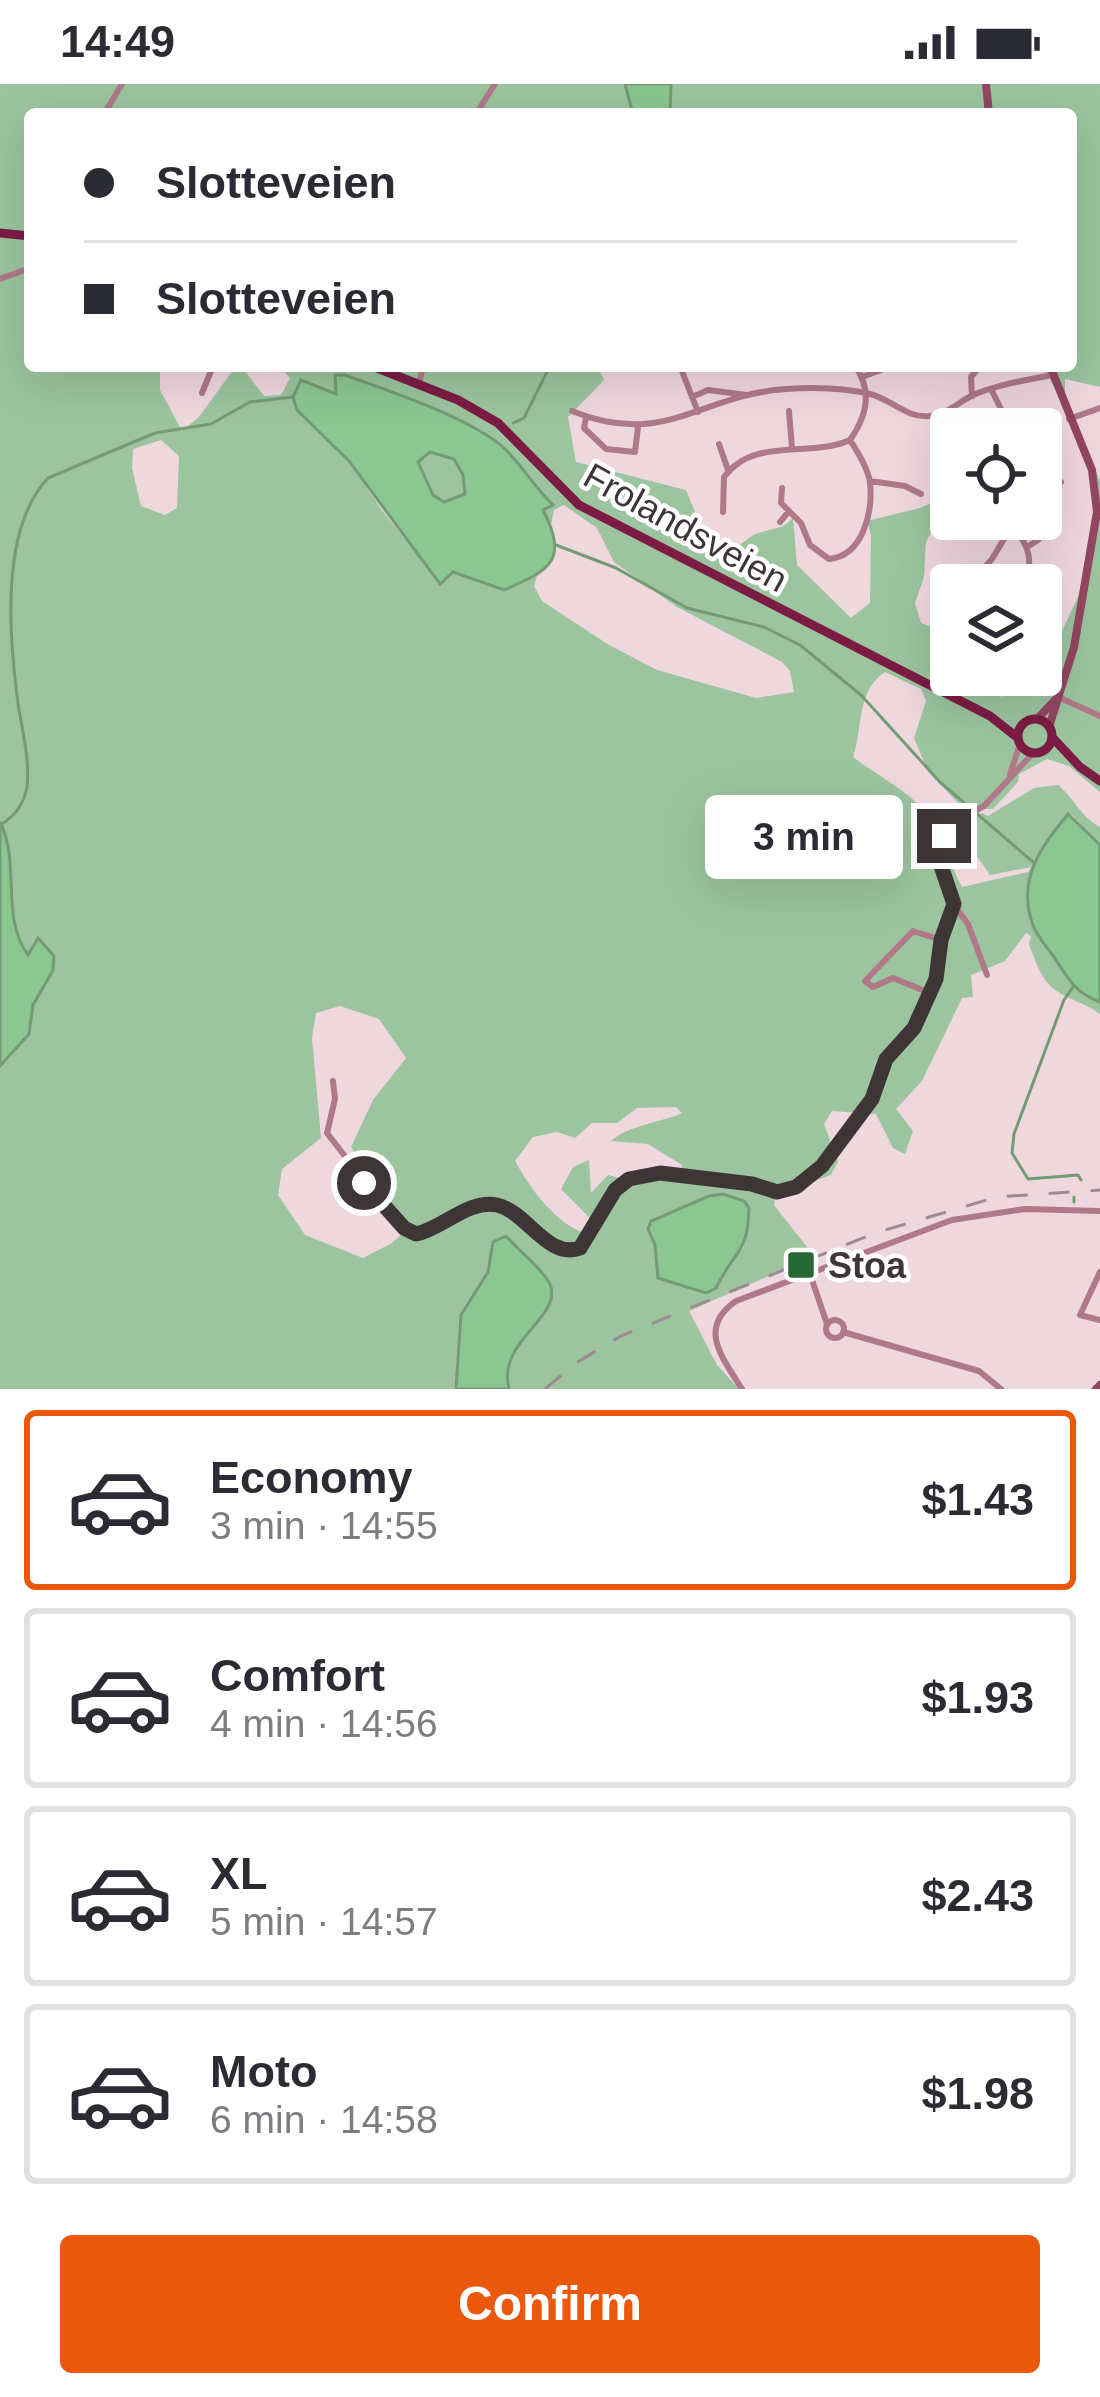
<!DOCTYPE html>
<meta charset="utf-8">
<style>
body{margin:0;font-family:Arial,sans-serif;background:#f2f2f3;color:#2b2b33;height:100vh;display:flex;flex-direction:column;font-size:45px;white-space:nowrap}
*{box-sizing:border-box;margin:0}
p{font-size:39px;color:#7c7c81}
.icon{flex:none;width:66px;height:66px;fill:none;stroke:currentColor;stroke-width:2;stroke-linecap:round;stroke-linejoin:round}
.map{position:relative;height:1305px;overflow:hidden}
.panel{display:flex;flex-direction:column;background:#fff;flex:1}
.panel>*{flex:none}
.guide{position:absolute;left:24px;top:24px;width:1053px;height:264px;border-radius:12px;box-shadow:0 12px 48px #0002;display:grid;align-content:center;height:264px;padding:0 60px;background:#fff}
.tools{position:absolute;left:930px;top:324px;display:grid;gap:24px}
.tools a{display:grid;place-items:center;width:132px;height:132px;border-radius:12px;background:#fff;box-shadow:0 12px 48px #0002;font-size:60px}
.end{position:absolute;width:54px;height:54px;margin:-27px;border:15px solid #3e3537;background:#fff;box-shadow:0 0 0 6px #fff}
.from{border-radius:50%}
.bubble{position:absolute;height:84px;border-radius:12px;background:#fff;box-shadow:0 12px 48px #0002;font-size:39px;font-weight:700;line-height:84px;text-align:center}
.guide b{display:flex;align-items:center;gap:42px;height:114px;font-size:45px}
.guide b+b{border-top:3px solid #e1e1e2}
.guide i{width:30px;height:30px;background:#2b2b33}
ul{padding:21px 0 0;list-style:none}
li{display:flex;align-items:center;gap:36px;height:180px;margin:0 24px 18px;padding:0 36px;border:6px solid #e1e1e2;border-radius:12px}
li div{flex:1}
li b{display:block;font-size:45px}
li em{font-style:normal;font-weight:700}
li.active{border-color:#ea580c}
li>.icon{width:108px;height:108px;stroke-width:1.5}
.button{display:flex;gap:24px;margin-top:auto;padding:24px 60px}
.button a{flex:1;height:138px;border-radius:12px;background:#ea580c;color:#fff;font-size:48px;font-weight:700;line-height:138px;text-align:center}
.status{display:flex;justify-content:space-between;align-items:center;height:84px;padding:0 60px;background:#fff;direction:ltr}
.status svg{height:33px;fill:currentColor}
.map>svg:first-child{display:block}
.green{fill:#9bc49f;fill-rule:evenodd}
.water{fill:#8bc791;stroke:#749b76;stroke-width:3;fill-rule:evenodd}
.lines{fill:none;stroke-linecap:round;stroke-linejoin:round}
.stream{stroke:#749b76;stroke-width:3}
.street{stroke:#af7989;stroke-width:6}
.secondary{stroke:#934661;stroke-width:8}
.primary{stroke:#7c1c45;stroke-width:9}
.rail{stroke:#9c8b90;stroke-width:3;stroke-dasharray:21 21;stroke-linecap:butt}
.route{stroke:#3e3537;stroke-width:15}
.poi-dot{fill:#266832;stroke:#fff;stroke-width:4.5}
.labels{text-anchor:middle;stroke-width:9;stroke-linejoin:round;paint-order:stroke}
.street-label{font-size:36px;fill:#3e3537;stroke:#fff}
.poi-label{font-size:36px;font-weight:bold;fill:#3e3537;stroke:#fff;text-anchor:start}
</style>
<div class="status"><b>14:49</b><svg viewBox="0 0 49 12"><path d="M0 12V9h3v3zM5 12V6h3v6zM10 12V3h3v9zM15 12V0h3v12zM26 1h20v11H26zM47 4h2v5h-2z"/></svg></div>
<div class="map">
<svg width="1100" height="1305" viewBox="0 0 1100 1305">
<rect width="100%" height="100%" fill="#efd7de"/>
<path class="green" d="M 0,0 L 625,0 L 633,30 L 30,30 L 30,282 L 160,282 L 160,306 L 182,347 L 199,333 L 236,282 L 241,282 L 264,312 L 281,311 L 290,294 L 279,282 L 598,282 L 604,296 L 568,333 L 576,378 L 686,406 L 706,455 L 732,466 L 755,450 L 784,442 L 793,434 L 797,481 L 851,534 L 870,519 L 871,451 L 867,437 L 920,424 L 951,410 L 926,458 L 924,493 L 915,519 L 921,539 L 941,546 L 951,565 L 951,591 L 977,591 L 1002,613 L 1032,591 L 1041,591 L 1079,511 L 1097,405 L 1072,337 L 1043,282 L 1071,282 L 1071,30 L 670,30 L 671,0 L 1100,0 L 1100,303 L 1065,295 L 1065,314 L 1100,397 L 1100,708 L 1069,682 L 1047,675 L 1019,690 L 1018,698 L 993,725 L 964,725 L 929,689 L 914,654 L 926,617 L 921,605 L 885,588 C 856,607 863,644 853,673 C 879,693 918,712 936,741 C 947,759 951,784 962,803 L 1028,788 L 1031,783 L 990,791 L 956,742 L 982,729 L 988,732 L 1034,704 L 1058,701 C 1074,714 1081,733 1100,743 L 1100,761 L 1072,731 L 1033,844 L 1084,912 L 1100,918 L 1100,930 C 1086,919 1069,916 1055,906 C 1041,896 1035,875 1029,861 L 1031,852 L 1026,849 L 1005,877 L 971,891 L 973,913 L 962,914 L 922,997 L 896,1025 L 913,1047 L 905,1070 L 893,1064 L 876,1030 L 832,1027 L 824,1040 L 838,1077 L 831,1091 L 812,1098 L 802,1109 L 776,1108 L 774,1121 L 814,1172 L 689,1227 L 717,1281 L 739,1305 L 509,1305 C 497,1259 552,1244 551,1202 L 506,1152 L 493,1158 L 488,1188 L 461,1231 L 456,1305 L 0,1305 L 0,982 L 29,950 L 34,856 L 29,871 C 0,835 21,780 0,738 ZM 335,291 L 345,291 L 441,328 L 479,347 L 553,421 L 543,426 L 551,441 L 554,426 L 564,421 L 597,444 L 614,478 L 677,523 L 782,578 L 790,587 L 794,608 L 756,614 L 657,586 L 609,561 L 542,517 L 534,502 L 537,492 L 504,506 L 453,488 L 441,500 L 381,425 L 349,377 L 320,350 L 320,303 L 337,310 ZM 161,356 L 179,372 L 177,424 L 165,431 L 141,422 L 132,384 L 133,365 ZM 340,922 L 379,935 L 406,974 L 373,1016 L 351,1063 L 406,1146 L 392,1159 L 363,1174 L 305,1151 L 278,1111 L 282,1085 L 321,1054 L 312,954 L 316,929 ZM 676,1023 L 682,1029 C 660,1039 629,1041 611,1057 L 648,1060 L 682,1081 L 682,1090 L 620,1094 L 608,1091 L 591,1109 L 589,1076 L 573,1083 L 561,1105 L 589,1133 L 586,1149 C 556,1141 530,1104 515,1077 L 533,1053 L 557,1048 L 575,1054 L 592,1039 L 617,1039 L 637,1024 ZM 723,1111 L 744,1163 L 724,1185 L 658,1194 L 651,1137 L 709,1112 Z
M 430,368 L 454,375 L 463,391 L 465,410 L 443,418 L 433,411 L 418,378 Z"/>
<path class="water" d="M 625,0 L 671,0 L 670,30 L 633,30 Z
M 335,291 L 345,291 C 388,307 479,336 509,369 C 525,386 536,405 553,421 L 543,426 C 569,477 550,486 504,506 L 453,488 L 440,500 L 349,377 L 297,326 L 293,313 L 301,296 L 336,310 ZM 430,368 L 454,375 L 463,391 L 465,410 L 444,418 L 433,411 L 418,378 Z
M 1068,730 L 1100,761 L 1100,918 C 1075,909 1068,894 1054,873 C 1047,863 1037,853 1033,841 C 1016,796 1041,763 1068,730 Z
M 0,738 C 21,780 0,833 28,871 L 38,854 L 54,872 L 53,886 L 33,921 L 29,950 L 0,982 Z
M 723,1110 L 744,1117 L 749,1124 C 748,1171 734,1166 716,1204 L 706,1209 L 658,1194 L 655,1161 L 648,1145 L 651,1137 L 709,1112 Z
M 506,1152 C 517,1165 547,1189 551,1203 C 559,1236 497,1257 509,1305 L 456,1305 L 461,1231 L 488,1188 L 493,1158 Z"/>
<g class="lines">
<path class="stream" d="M 513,339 L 524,334 L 550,282
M 556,461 L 616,484 L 687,524 L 764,543 L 800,561 L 861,611 L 940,698 L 1033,778
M 2,740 C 16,731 24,720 27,703 C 30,675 22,646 18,619 C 9,552 0,445 48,394 L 155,349 L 211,340 L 250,318 L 293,313
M 1073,903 L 1064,916 L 1014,1050 L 1012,1069 L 1028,1095 L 1078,1091 L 1081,1096
M 1074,1118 L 1074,1113"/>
<path class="street" d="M 104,30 L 122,0
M 476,30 L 495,0
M 0,195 L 30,184
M 680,282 L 698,328
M 862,293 L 892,282
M 419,301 L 423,282
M 991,305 L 1011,345
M 202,309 L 213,282
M 972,312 L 971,293 L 980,282
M 692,313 L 708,306 L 747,311
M 572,327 C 665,365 701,310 787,305 C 812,303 845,304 870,310 C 891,315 907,335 930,332 C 945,331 958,319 971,312 C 995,301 1026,296 1052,291
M 789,327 L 792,364
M 586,333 L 584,344 L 606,365 L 635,368 L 638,343
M 1069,335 L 1100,324
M 719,360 L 728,386
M 1041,390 L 1054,392 L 1061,398
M 870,397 L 905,402 L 921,410
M 782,404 L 781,419 L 801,439 L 810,461 L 829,475 C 863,472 873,428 870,399 C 868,384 858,369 850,356
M 723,428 L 724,393 C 754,352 811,374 850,356 C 867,332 873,307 855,282
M 977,436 L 978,435
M 780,438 L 789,427
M 1012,444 C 1030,460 1033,478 1025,501
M 1027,463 L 1038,456 L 1053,436
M 969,501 L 992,475 L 1016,435
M 943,544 L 951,544
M 1058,613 L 1100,632
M 1010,690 L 1020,660
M 954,821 L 968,840 L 987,891
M 930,909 L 893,894 L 873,903 L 865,897 L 913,847 L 941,856
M 333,997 L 335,1015 L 327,1049 L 392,1133 L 416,1151 C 438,1146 455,1129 477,1123 C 514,1113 537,1158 569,1168 L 580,1164 L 615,1106 L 629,1095 L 660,1089 L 752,1100 L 777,1108 L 793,1105 L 822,1082 L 872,1014 L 887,975 L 913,944 L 936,895 L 941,856 L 954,821 L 941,779 L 946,743 L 984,722 L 1034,668
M 809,1187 L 827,1240
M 1100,1188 L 1080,1231 L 1100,1236
M826 1245a9 9 0 1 1 18 0a9 9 0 1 1-18 0Z
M 843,1248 L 979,1287 L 1001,1305
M 742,1305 C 722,1273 697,1244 736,1217 L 952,1136 L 1025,1125 L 1100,1127"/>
<path class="secondary" d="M 986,0 L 989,30
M 1037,635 L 1057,614
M 1049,643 L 1074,563 L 1097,428 L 1092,386 L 1050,282
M 1096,1305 L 1100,1301"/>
<path class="primary" d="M 0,149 L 30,152
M 372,282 L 458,316 L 498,339 L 579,421 L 990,632 L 1018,654
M1018 652a17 17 0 1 1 34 0a17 17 0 1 1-34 0Z
M 1052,653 L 1080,683 L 1100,697"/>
<path class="rail" d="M 545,1305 L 576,1279 L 621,1252 L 875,1149 L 997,1113 L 1100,1106"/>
</g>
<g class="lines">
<path class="route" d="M 364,1099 L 404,1144 L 416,1150 C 442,1145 468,1115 497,1121 C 527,1128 548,1176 580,1164 L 615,1106 L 629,1095 L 660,1089 L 752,1100 L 777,1108 L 796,1103 L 822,1082 L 872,1015 L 886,975 L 914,944 L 936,895 L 941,856 L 954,820 L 940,779 L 944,752"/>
</g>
<rect class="poi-dot" x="786" y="1166" width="30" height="30" rx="6"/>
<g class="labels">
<g class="street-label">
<text transform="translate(686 443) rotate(29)" y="13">Frolandsveien</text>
</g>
<g class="poi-label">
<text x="828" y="1194">Stoa</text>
</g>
</g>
</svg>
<div class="tools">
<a><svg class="icon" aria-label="locate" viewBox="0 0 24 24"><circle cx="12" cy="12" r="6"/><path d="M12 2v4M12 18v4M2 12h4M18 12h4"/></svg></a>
<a><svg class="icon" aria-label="layers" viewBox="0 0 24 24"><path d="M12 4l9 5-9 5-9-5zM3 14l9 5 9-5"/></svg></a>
</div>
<i class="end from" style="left:364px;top:1099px"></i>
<i class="end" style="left:944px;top:752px"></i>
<div class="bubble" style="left:705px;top:711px;width:198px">3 min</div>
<div class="guide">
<b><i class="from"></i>Slotteveien</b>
<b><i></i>Slotteveien</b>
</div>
</div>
<section class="panel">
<ul>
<li class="active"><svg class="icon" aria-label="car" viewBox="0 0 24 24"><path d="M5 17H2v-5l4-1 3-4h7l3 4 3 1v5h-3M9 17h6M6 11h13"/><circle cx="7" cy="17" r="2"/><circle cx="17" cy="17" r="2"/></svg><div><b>Economy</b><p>3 min · 14:55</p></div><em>$1.43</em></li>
<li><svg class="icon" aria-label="car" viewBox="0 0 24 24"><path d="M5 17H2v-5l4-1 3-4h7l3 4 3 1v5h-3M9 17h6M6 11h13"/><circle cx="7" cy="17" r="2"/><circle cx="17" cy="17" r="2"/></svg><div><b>Comfort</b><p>4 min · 14:56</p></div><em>$1.93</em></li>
<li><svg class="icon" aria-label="car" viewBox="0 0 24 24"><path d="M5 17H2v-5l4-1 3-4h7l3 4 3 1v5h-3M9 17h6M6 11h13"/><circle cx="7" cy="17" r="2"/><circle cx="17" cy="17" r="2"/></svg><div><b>XL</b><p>5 min · 14:57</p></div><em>$2.43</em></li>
<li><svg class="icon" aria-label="car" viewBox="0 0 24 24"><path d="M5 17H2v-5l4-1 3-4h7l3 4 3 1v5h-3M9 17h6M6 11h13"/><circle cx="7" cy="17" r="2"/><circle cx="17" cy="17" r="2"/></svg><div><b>Moto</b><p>6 min · 14:58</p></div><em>$1.98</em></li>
</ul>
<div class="button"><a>Confirm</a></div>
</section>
